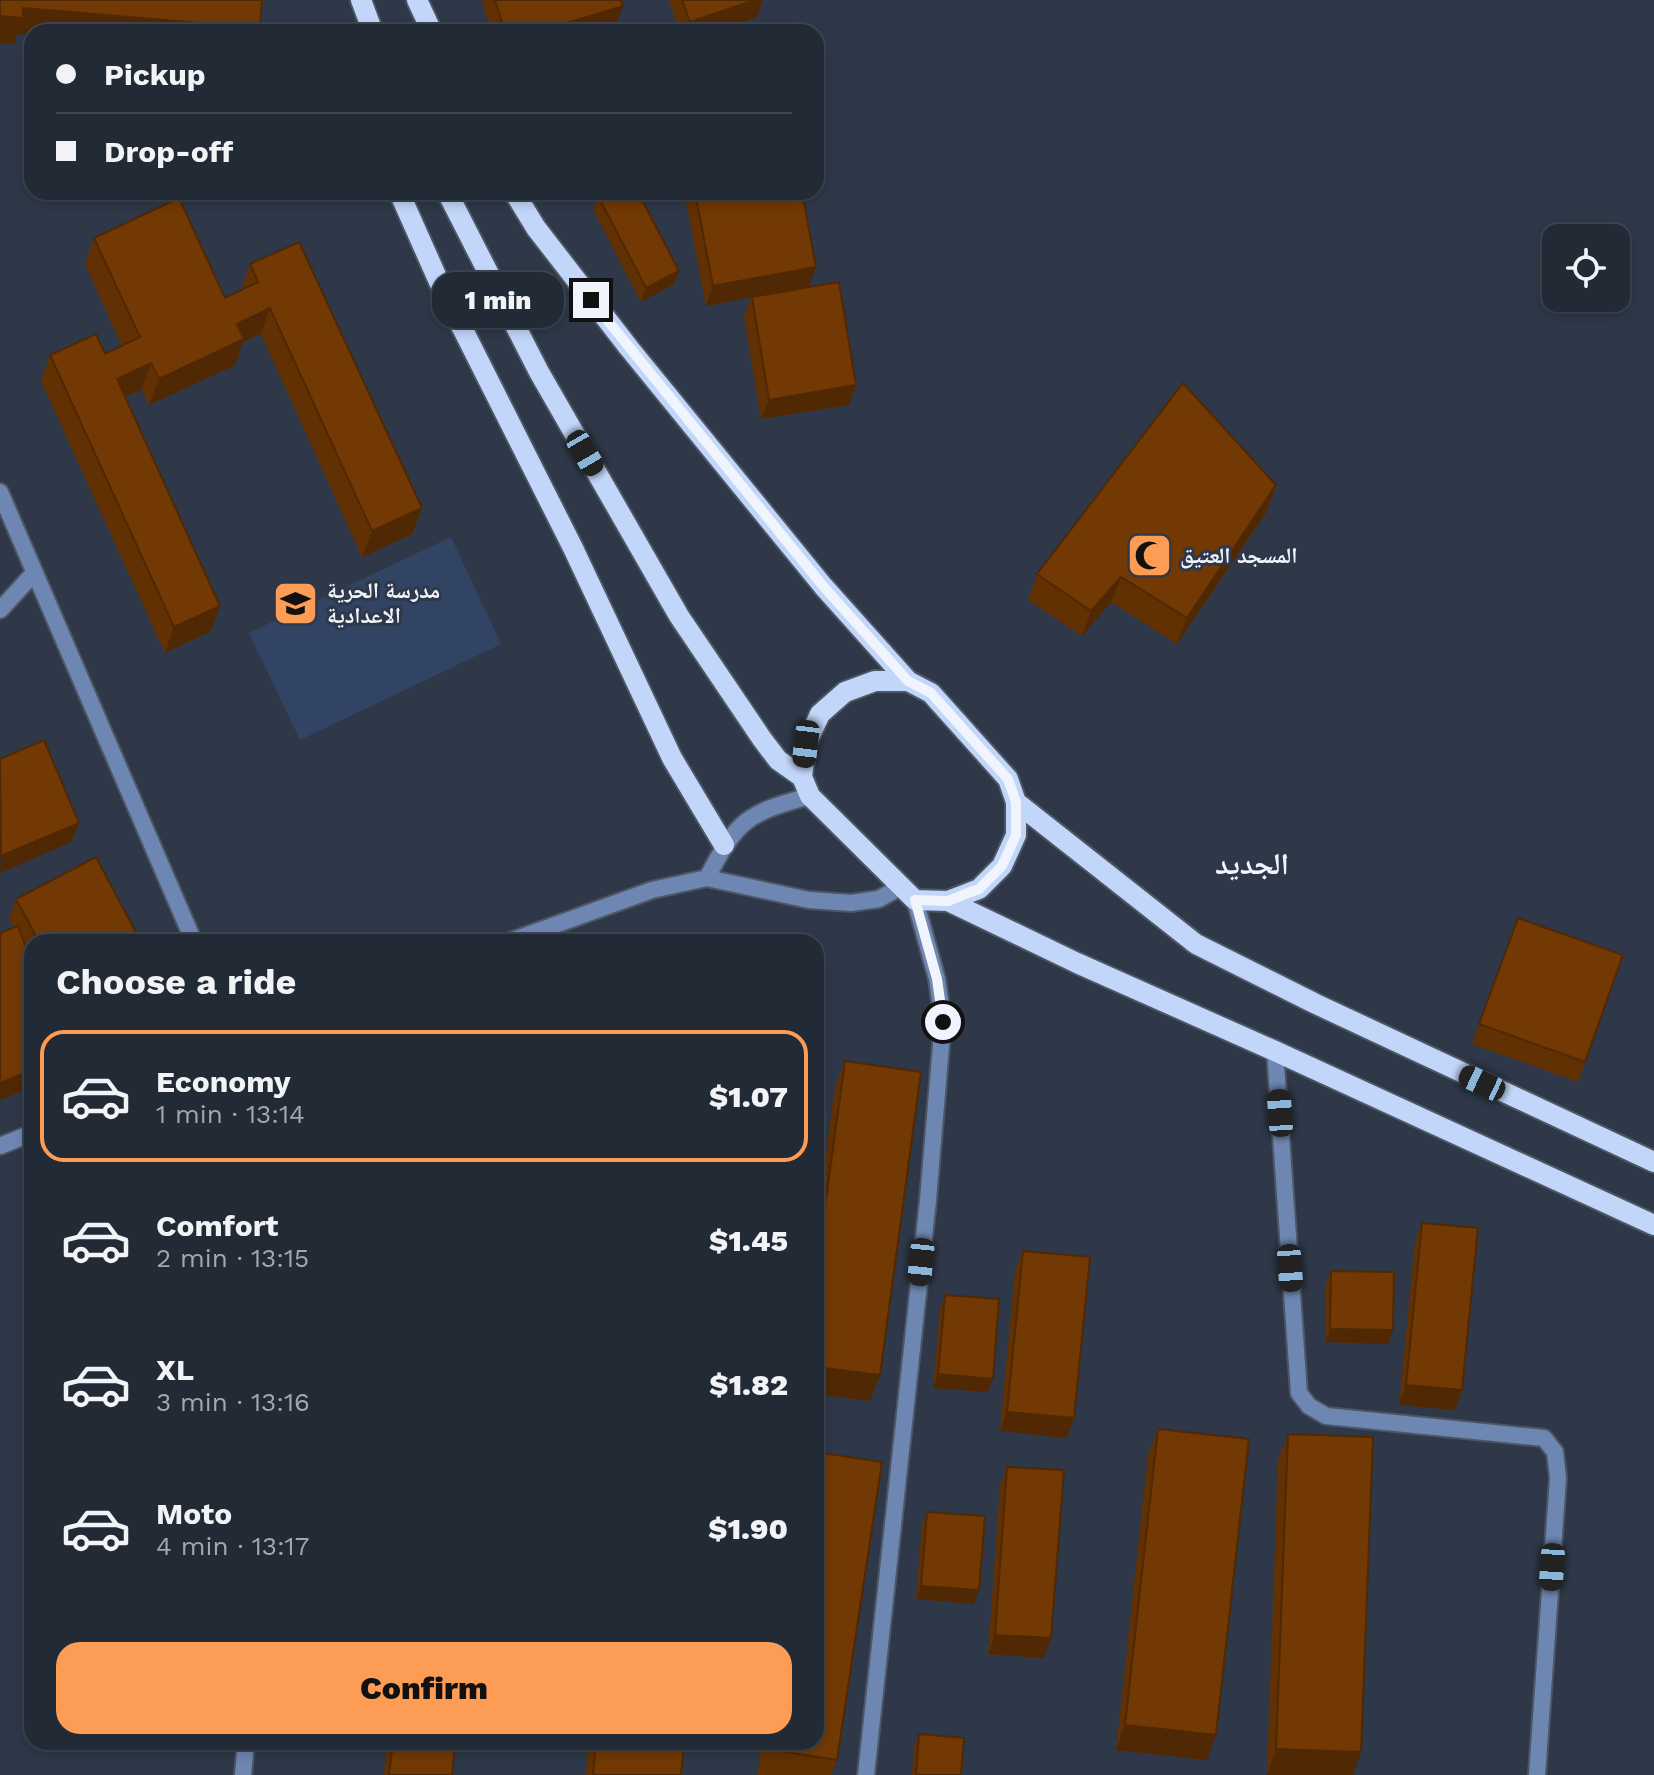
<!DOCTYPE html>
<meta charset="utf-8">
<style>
body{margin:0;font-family:"Work Sans","Noto Naskh Arabic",sans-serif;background:#2e3642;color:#f1f3f6;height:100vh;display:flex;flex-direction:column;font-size:30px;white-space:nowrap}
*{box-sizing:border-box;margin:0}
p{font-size:26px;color:#a2a7ad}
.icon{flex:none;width:44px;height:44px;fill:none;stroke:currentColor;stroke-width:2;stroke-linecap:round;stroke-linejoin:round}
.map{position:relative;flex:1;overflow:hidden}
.sheet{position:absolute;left:24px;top:934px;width:800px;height:816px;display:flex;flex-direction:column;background:#222a36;border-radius:24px;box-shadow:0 4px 12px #0003,0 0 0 2px #3f4651}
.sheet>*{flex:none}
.hud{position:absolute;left:24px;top:24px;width:800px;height:176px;border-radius:24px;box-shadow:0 4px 12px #0003,0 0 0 2px #3f4651;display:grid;align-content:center;height:176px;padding:0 32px;background:#222a36}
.controls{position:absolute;left:1542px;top:224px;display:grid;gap:16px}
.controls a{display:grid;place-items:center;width:88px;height:88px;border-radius:16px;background:#222a36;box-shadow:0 4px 12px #0003,0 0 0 2px #3f4651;font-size:40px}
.end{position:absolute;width:36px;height:36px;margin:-18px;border:10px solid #eff4fd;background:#111;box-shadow:0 0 0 4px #111}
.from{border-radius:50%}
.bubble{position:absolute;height:56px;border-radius:24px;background:#222a36;box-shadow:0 4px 12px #0003,0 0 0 2px #3f4651;font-size:26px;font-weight:800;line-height:56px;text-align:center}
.car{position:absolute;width:24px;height:48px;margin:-24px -12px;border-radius:10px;box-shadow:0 0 6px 2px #0007;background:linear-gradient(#222 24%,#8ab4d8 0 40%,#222 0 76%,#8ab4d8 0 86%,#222 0)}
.hud b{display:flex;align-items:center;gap:28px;height:76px;font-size:30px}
.hud b+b{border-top:2px solid #3f4651}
.hud i{width:20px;height:20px;background:#f1f3f6}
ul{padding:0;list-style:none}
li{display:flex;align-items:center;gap:24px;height:132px;margin:0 16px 12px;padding:0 16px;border:4px solid transparent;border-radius:24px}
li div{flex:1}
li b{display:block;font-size:30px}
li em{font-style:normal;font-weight:800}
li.selected{border-color:#fd9d55}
li>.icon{width:72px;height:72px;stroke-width:1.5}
h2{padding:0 32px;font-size:36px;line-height:96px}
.button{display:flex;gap:16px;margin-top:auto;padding:16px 32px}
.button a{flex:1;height:92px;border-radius:24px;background:#fd9d55;color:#111;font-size:32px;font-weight:800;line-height:92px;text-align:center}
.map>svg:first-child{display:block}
.green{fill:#324464}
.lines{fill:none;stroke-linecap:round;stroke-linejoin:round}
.minor-casing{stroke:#4d5665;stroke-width:20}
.tertiary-casing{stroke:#4d5665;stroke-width:20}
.primary-casing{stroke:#4d5665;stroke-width:24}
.minor{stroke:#6e87b2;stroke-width:16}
.tertiary{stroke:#6e87b2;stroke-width:16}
.primary{stroke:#c1d6f9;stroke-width:20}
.wall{fill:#623103}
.shaded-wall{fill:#502803}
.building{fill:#723904;stroke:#502803;stroke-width:2}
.route{stroke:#eff4fd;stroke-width:10}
.labels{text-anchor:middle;stroke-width:6;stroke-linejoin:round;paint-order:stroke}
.poi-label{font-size:22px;font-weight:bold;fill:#eff4fd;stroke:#2e3848;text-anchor:start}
.district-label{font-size:30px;font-weight:bold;fill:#eff4fd;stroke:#2e3848}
</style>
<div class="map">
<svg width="1654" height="1775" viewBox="0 0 1654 1775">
<rect width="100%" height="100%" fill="#2e3848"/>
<path class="green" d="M 451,537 L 501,644 L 300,740 L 249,633 Z"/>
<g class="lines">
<defs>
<path id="minor" d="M 0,492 L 194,942
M 0,610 L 34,573
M 1275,1051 L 1299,1393 L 1309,1406 L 1326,1416 L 1544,1438 L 1555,1452 L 1558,1478 L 1537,1775
M 243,1775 L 246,1742
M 866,1775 L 928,1200 L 943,1022 L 937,979 L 915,900"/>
<path id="tertiary" d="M 707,878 C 737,820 747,813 810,796
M 508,942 L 652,890 L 707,878 L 809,900 L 851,903 L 879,899 L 900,887
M 0,1146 L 32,1133"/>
<path id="primary" d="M 361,0 L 373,32
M 417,0 L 432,32
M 399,192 L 439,282 L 573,548 L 672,758 L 724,845
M 447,192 L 539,372 L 679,616 L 762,739 L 778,760 L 802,777 L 810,796 L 915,900 L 948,901 L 979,889 L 1002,866 L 1016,835 L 1016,802 L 1008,779 L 931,693 L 908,681 L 875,681 L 845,692 L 820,714 L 806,744 L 802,777
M 514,192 L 536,228 L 629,348 L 823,586 L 908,681
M 1016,802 L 1196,944 L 1316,1004 L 1654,1162
M 948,901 L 1077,963 L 1275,1051 L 1654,1225"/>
</defs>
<use href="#minor" class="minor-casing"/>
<use href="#tertiary" class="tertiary-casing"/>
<use href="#primary" class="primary-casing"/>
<use href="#minor" class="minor"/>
<use href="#tertiary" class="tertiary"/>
<use href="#primary" class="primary"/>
</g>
<path class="wall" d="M 482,0 L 621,0 L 616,26 L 595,32 L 491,32 Z
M 669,0 L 755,0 L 757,17 L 712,32 L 679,32 Z
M 684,192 L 802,192 L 809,286 L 777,293 L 856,385 L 849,405 L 761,419 L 744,316 L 751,297 L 706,306 Z
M 598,196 L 674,284 L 641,302 L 593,210 Z
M 94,238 L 225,298 L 241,291 L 250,264 L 422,508 L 412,534 L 362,557 L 261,334 L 243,342 L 235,365 L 149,405 L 142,389 L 125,397 L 211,631 L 165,653 L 41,381 L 50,355 L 105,354 L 122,346 L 85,264 Z
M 1276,485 L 1267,511 L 1177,644 L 1111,602 L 1082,636 L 1028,600 L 1037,574 Z
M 16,899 L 141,942 L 32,942 L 32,1087 L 0,1100 L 0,933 L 14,928 L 9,919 Z
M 1518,918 L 1623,955 L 1578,1082 L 1472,1044 Z
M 845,1061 L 870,1401 L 816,1394 L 816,1229 L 835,1087 Z
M 1422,1223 L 1462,1390 L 1455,1410 L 1399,1405 L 1415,1243 Z
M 1023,1251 L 1067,1438 L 1000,1431 L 1015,1271 Z
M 1331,1271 L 1393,1330 L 1388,1344 L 1326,1342 L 1326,1284 Z
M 945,1295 L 988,1392 L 933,1388 L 940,1309 Z
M 1158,1429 L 1216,1735 L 1207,1760 L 1116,1750 L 1148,1455 Z
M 1288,1434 L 1361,1752 L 1267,1775 L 1278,1460 Z
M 1007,1467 L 1044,1658 L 988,1654 L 1000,1486 Z
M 927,1512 L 974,1604 L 916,1599 L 922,1525 Z
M 919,1734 L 961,1775 L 912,1775 L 914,1747 Z
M 387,1742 L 455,1742 L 452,1775 L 384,1775 Z
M 588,1742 L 684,1742 L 681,1775 L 586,1775 Z
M 762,1742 L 816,1742 L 837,1760 L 831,1775 L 757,1775 Z"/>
<path class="shaded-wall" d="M 755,0 L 763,0 L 757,17 L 712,32 L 686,32 L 690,22 Z
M 623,6 L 616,26 L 595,32 L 537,32 Z
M 23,8 L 260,28 L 258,32 L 32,32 L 32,35 L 17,34 L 14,44 L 0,43 L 0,16 Z
M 816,267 L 809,286 L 706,306 L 713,286 Z
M 679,271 L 674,284 L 641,302 L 646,288 Z
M 270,308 L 261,334 L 243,342 L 235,365 L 149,405 L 159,379 L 237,324 Z
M 151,363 L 142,389 L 107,404 L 117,379 Z
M 856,385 L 849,405 L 761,419 L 769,400 Z
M 1276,485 L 1267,511 L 1177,644 L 1187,618 Z
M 422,508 L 412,534 L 362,557 L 372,531 Z
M 1121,577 L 1111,602 L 1082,636 L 1091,611 Z
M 220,606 L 211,631 L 165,653 L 174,627 Z
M 79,823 L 71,842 L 0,873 L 1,856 Z
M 32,1070 L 32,1087 L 0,1100 L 0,1083 Z
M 1330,1329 L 1393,1330 L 1388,1344 L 1326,1342 Z
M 816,1367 L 880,1375 L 870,1401 L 816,1394 Z
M 938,1374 L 993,1379 L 988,1392 L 933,1388 Z
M 1406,1385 L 1462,1390 L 1455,1410 L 1399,1405 Z
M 1007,1412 L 1074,1418 L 1067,1438 L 1000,1431 Z
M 921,1586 L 979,1590 L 974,1604 L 916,1599 Z
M 995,1635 L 1051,1638 L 1044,1658 L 988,1654 Z
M 1125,1725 L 1216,1735 L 1207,1760 L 1116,1750 Z
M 320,1742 L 371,1742 L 369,1747 Z
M 1276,1749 L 1361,1752 L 1353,1775 L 1267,1775 Z"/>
<path class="building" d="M 0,0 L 262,0 L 260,28 L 23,8 L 23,18 L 0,16 Z
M 495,0 L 621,0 L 623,6 L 537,32 L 505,32 Z
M 682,0 L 755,0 L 690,22 Z
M 606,192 L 638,192 L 679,271 L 646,288 L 598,196 Z
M 695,192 L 802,192 L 816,267 L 713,286 Z
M 179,198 L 225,298 L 258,282 L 250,264 L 299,242 L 422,508 L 372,531 L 270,308 L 237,324 L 244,339 L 159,379 L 151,363 L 117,379 L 220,606 L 174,627 L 50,355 L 96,334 L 105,354 L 140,337 L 94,238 Z
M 839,282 L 856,385 L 769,400 L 752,297 Z
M 1183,383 L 1276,485 L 1187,618 L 1121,577 L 1091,611 L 1037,574 Z
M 44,740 L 79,823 L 1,856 L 0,759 Z
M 96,857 L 141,942 L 39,942 L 16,899 Z
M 1518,918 L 1623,955 L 1585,1062 L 1479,1024 Z
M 18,926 L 32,963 L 32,1070 L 0,1083 L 0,933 Z
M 845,1061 L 921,1072 L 880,1375 L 816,1367 L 816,1271 Z
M 1422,1223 L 1478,1228 L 1462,1390 L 1406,1385 Z
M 1023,1251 L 1090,1257 L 1074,1418 L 1007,1412 Z
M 1331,1271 L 1394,1272 L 1393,1330 L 1330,1329 Z
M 945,1295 L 999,1299 L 993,1379 L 938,1374 Z
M 1158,1429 L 1249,1439 L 1216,1735 L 1125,1725 Z
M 1288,1434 L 1373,1437 L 1361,1752 L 1276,1749 Z
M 816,1452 L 882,1462 L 837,1760 L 767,1749 L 768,1742 L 816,1742 Z
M 1007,1467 L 1064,1470 L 1051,1638 L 995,1635 Z
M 927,1512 L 985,1516 L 979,1590 L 921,1586 Z
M 919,1734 L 964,1738 L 961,1775 L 916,1775 Z
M 393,1742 L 455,1742 L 452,1775 L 389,1775 Z
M 596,1742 L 684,1742 L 681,1775 L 593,1775 Z"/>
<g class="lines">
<path class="route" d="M 591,300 L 823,586 L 908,681 L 931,693 L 1008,779 L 1016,802 L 1016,835 L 1002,866 L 979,889 L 963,895 L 948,901 L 915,900 L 937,979 L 943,1022"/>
</g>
<defs>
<symbol id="mosque-square" viewBox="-11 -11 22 22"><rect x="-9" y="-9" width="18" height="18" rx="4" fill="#fd9d55" stroke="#2e3848"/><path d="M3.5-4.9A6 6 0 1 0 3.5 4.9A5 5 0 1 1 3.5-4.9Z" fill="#111"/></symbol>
<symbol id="school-square" viewBox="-11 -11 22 22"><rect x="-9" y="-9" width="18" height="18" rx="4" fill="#fd9d55" stroke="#2e3848"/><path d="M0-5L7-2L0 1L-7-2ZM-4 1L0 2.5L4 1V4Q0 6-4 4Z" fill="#111"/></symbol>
</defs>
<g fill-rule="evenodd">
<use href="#mosque-square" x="1124" y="530" width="51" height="51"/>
<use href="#school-square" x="270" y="578" width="51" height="51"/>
</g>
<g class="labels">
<g class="poi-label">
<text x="1180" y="563">المسجد العتيق</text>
<text x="327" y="598">مدرسة الحرية<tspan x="327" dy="25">الاعدادية</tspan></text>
</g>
<g class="district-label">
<text x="1252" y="874">الجديد</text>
</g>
</g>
</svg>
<div class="controls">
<a><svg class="icon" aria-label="locate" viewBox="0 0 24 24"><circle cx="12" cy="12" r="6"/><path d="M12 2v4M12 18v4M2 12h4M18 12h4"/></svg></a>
</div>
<i class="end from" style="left:943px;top:1022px"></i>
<i class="end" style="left:591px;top:300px"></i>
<div class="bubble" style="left:432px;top:272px;width:132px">1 min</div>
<i class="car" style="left:585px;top:453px;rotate:150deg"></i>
<i class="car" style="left:806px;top:744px;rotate:187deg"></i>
<i class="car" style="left:1482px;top:1083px;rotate:295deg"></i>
<i class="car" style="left:1280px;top:1113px;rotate:356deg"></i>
<i class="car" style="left:921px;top:1262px;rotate:186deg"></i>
<i class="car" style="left:1290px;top:1268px;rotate:176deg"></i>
<i class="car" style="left:1552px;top:1567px;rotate:184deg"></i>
<div class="hud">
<b><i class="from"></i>Pickup</b>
<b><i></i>Drop-off</b>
</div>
<section class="sheet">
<h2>Choose a ride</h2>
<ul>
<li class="selected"><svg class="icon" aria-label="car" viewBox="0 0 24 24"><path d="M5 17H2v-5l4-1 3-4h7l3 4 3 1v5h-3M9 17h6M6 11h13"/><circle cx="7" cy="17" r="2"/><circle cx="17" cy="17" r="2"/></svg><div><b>Economy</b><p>1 min · 13:14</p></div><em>$1.07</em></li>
<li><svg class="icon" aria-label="car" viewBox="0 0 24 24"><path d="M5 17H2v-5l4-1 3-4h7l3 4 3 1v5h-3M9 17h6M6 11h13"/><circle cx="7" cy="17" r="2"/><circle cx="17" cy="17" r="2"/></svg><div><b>Comfort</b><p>2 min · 13:15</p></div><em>$1.45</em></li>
<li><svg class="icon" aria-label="car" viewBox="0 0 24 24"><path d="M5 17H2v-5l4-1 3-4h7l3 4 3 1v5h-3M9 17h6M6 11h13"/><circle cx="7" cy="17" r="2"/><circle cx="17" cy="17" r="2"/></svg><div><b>XL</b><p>3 min · 13:16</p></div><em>$1.82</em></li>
<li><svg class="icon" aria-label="car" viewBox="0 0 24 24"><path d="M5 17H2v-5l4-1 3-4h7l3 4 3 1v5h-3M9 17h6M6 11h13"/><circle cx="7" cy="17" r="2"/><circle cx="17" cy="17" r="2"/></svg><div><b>Moto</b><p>4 min · 13:17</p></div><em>$1.90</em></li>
</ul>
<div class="button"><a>Confirm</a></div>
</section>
</div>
